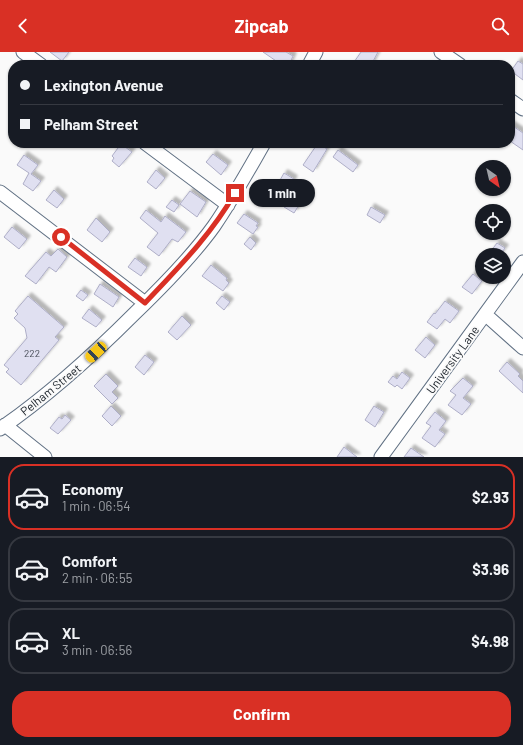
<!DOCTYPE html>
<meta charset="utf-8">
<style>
body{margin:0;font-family:Barlow,sans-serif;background:#20242c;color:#f1f3f6;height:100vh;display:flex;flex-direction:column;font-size:15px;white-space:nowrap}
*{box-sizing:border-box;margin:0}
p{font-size:13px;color:#9ea1a6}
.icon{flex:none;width:22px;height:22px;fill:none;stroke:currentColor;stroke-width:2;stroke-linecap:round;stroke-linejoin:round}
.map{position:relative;height:405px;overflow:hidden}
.side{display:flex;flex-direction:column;background:#171b24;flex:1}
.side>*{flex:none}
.hud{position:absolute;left:8px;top:8px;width:507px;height:88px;border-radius:16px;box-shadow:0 1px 3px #0004;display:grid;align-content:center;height:88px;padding:0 12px;background:#171b24}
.needle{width:26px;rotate:146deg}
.buttons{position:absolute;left:475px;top:108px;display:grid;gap:8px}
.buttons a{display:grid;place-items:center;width:36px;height:36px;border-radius:50%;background:#171b24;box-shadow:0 1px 3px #0004;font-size:20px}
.end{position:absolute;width:18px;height:18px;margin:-9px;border:5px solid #d93025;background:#fff;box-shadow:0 0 0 2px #fff}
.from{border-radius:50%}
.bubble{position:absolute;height:28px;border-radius:14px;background:#171b24;box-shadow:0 1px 3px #0004;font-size:13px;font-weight:700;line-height:28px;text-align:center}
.car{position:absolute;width:12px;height:24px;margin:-12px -6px;border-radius:5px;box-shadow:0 0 3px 1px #0007;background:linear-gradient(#f5c518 24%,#345 0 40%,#f5c518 0 76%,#345 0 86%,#f5c518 0)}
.hud b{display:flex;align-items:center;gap:14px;height:38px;font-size:15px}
.hud b+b{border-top:1px solid #363941}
.hud i{width:10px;height:10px;background:#f1f3f6}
ul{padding:7px 0 0;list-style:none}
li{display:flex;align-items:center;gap:12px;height:66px;margin:0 8px 6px;padding:0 4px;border:2px solid #363941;border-radius:16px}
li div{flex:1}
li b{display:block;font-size:15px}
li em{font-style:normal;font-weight:700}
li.on{border-color:#d93025}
li>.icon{width:36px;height:36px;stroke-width:1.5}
.cta{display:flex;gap:8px;margin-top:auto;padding:8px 12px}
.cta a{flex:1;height:46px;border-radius:16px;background:#d93025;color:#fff;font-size:16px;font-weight:700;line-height:46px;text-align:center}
header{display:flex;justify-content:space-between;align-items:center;height:52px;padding:0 12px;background:#d93025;color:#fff;font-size:18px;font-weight:700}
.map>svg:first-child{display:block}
.building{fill:#e0e0f1;stroke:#aeaec7;filter:url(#shadow)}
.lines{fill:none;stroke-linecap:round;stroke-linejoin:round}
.minor-casing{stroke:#617184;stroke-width:15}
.minor{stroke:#fff;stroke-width:13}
.route{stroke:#d93025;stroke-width:5}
.labels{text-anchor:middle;stroke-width:3.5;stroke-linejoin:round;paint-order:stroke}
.number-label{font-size:10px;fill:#494e59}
.street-label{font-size:12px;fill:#171e26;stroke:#fafafa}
</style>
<header><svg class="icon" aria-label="back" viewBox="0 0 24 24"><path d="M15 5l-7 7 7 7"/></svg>Zipcab<svg class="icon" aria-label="search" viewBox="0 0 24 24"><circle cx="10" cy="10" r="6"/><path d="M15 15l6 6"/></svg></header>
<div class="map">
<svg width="523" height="405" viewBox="0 0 523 405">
<defs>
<filter id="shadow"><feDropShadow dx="3.5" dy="-3.5" stdDeviation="1" flood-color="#0004"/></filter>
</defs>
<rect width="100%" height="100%" fill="#fafafa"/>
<path class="building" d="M 50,0 L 69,0 L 62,9 Z
M 263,0 L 286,0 L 293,4 L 289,13 L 282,13 Z
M 361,0 L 378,0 L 371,13 L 352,13 Z
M 518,9 L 523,12 L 523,28 L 511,19 Z
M 510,72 L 523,81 L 523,98 L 510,89 Z
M 318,91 L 327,97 L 313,120 L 303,113 Z
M 121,92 L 132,100 L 119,115 L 112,109 L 114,106 L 112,104 Z
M 338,98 L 358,113 L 353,120 L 333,105 Z
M 213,102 L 228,113 L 221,123 L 206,110 Z
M 24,103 L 38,113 L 31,122 L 41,129 L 33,139 L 23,132 L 29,121 L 17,113 Z
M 156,118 L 165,126 L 156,137 L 147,130 Z
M 284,121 L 294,127 L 285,142 L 275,137 Z
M 54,138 L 64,147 L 57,156 L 46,148 Z
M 190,139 L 206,150 L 197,165 L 180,152 Z
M 172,148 L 179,153 L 174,160 L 166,155 Z
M 288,148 L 299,153 L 294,161 L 284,155 Z
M 371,155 L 385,163 L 380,171 L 367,163 Z
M 146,158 L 161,170 L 165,164 L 186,180 L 178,190 L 172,187 L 159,204 L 147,195 L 158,181 L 140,166 Z
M 244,162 L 258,171 L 256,174 L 258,175 L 253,182 L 237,171 Z
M 96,166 L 110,180 L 102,190 L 87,178 Z
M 12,175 L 27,187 L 19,197 L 4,185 Z
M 250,185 L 256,191 L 251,198 L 244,192 Z
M 497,191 L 505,196 L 500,203 L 488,203 Z
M 58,197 L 67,205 L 56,220 L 49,215 L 36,232 L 25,224 L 46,200 L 51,204 Z
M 135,206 L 147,215 L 141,224 L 128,215 Z
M 211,213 L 227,226 L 226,228 L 229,231 L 223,239 L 202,224 Z
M 473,222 L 482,229 L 472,242 L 462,235 Z
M 100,232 L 119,245 L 113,255 L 94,242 Z
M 81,238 L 88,243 L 83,249 L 76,244 Z
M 28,244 L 64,275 L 55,285 L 59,288 L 21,333 L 6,320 L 9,317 L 4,313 L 27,286 L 25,276 L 14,266 L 18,262 L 15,259 Z
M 222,244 L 230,250 L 224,258 L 216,251 Z
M 445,249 L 459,259 L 450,271 L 445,267 L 437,277 L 427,270 L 434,261 L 435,262 Z
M 89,257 L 102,268 L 96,275 L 82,266 Z
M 182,264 L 191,273 L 177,288 L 168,280 Z
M 426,285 L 435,293 L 425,306 L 415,298 Z
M 145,303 L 154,310 L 144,323 L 135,315 Z
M 507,310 L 520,322 L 518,324 L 523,329 L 523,341 L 499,319 Z
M 402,320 L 410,326 L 402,337 L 397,333 L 395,335 L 388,330 L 393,324 L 397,327 Z
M 106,322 L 118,334 L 112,340 L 118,346 L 112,352 L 94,334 Z
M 463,326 L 473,334 L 463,346 L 471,352 L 462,363 L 448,353 L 456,343 L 450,339 Z
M 111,354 L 121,364 L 112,374 L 102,364 Z
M 374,354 L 384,360 L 375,375 L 365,368 Z
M 435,360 L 446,369 L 439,378 L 445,382 L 435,395 L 422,386 L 431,374 L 426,371 Z
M 65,363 L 71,368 L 58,382 L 50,376 L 59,365 L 62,367 Z
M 344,395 L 357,405 L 337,405 Z
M 411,396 L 424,405 L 404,405 Z"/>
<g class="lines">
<defs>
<path id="minor" d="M 23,0 L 41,13
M 441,0 L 460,13
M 309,13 L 316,0
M 510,48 L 523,57
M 145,91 L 228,153
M 0,140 L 145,251
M 486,263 L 523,296
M 5,373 L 45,405
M 0,377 C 49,343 92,304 134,262 C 162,235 191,206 214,174 C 232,148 248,119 264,91
M 381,405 L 523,210"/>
</defs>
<use href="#minor" class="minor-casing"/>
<use href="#minor" class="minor"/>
</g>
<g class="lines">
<path class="route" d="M 61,185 L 145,251 C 178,216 211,183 235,141"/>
</g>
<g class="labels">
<g class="number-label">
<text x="32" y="305">222</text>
</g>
<g class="street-label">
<text transform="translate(453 308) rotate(-54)" y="4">University Lane</text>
<text transform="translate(51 338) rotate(-39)" y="4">Pelham Street</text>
</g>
</g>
</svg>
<div class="buttons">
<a><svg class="needle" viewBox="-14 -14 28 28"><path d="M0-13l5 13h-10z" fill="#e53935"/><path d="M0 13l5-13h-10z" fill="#9ea1a6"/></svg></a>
<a><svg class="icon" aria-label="locate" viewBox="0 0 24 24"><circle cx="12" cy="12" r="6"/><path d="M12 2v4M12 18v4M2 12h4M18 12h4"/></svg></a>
<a><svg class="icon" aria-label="layers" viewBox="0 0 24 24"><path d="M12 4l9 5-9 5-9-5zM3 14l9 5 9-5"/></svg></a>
</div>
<i class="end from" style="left:61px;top:185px"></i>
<i class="end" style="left:235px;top:141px"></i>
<div class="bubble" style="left:249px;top:127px;width:66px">1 min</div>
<i class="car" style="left:96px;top:300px;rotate:227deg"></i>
<div class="hud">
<b><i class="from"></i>Lexington Avenue</b>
<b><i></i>Pelham Street</b>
</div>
</div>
<section class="side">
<ul>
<li class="on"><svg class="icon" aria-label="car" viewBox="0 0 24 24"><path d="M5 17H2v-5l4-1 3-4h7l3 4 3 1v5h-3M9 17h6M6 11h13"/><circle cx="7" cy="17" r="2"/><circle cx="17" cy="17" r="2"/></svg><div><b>Economy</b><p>1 min · 06:54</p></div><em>$2.93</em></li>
<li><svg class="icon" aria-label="car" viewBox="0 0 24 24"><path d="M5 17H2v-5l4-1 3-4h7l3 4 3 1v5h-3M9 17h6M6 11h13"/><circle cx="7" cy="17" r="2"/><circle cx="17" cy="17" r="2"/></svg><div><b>Comfort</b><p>2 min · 06:55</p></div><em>$3.96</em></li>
<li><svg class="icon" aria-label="car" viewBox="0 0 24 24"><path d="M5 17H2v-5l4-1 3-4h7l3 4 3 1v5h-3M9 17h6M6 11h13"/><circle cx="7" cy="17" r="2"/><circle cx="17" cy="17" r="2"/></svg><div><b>XL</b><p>3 min · 06:56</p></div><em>$4.98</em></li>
</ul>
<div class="cta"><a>Confirm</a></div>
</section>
